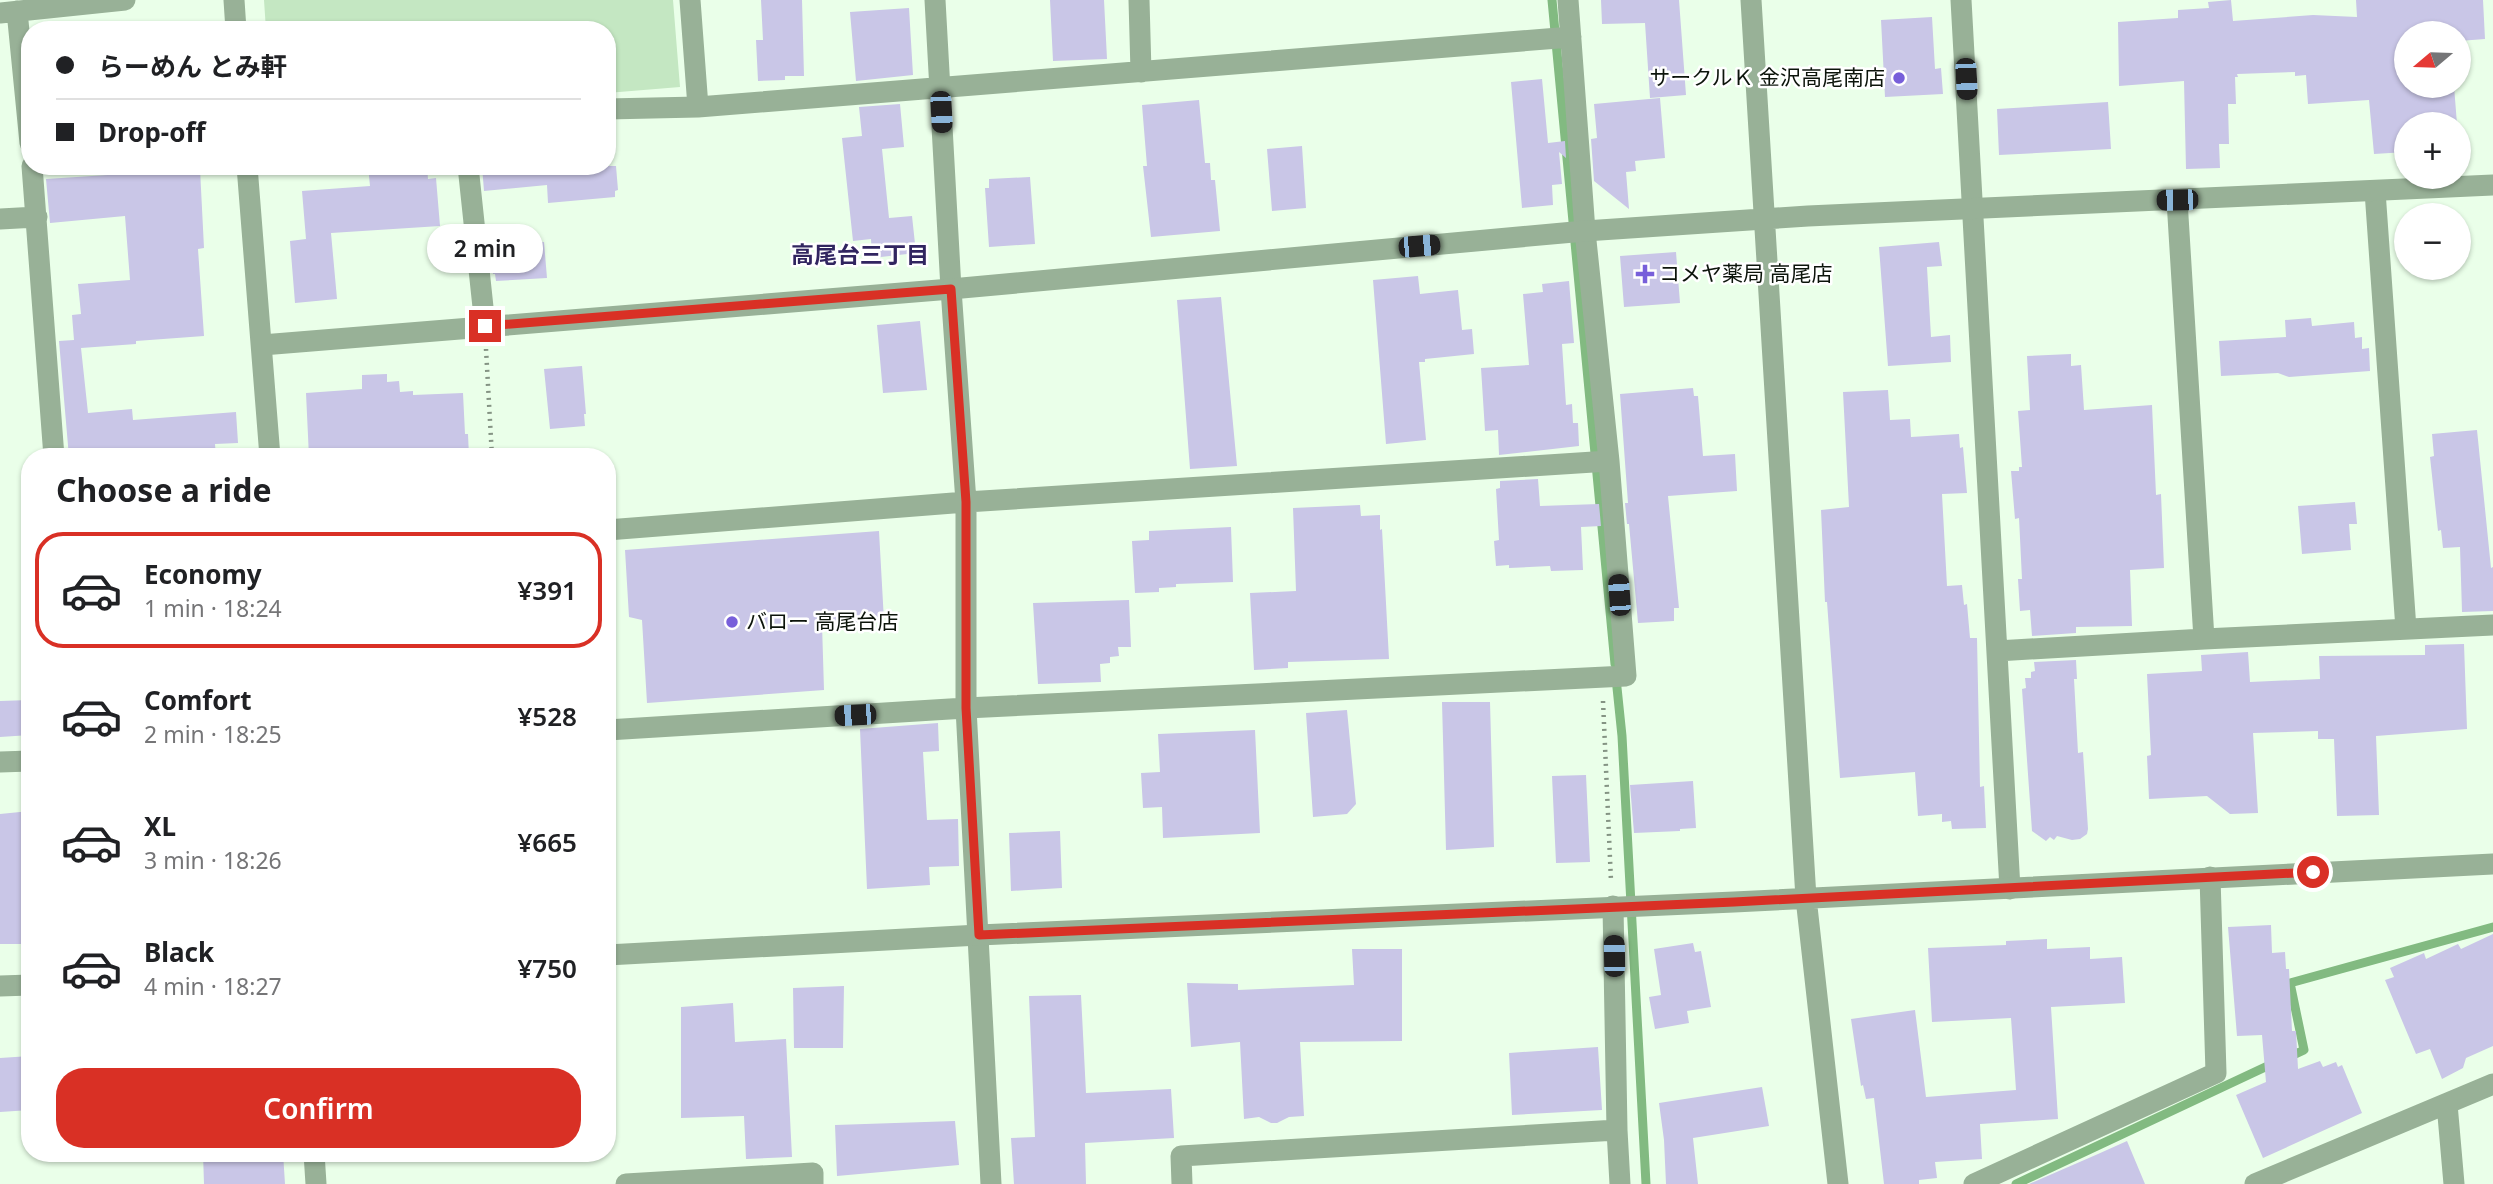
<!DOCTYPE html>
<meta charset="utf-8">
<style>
body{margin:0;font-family:"Noto Sans","Noto Sans JP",sans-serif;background:#f6f6f6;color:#202124;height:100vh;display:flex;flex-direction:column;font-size:26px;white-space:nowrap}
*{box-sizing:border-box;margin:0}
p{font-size:23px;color:#757577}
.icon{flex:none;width:38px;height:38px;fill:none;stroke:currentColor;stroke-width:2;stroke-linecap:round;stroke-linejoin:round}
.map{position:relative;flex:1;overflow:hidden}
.side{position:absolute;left:21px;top:448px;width:595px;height:714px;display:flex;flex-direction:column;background:#fff;border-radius:28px;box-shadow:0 2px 5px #0004}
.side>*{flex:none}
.guide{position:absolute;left:21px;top:21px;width:595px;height:154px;border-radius:28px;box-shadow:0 2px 5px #0004;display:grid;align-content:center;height:154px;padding:0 35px;background:#fff}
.needle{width:46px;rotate:251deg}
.fabs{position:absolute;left:2394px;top:21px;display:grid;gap:14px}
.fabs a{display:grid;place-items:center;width:77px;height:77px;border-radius:50%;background:#fff;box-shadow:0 2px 5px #0004;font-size:35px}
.end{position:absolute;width:32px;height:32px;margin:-16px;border:9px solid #d93025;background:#fff;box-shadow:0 0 0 4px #fff}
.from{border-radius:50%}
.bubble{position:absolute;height:49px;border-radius:24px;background:#fff;box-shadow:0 2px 5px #0004;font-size:23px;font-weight:600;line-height:49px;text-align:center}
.car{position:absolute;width:21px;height:42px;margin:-21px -10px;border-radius:9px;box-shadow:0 0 5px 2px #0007;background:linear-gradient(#222 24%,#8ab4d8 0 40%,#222 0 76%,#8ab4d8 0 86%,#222 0)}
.guide b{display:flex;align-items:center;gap:24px;height:66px;font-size:26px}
.guide b+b{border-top:2px solid #e0e0e0}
.guide i{width:18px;height:18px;background:#202124}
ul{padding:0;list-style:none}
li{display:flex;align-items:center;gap:21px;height:116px;margin:0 14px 10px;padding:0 21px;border:4px solid transparent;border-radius:28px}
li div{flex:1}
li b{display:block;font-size:26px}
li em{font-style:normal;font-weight:600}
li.selected{border-color:#d93025}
li>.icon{width:63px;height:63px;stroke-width:1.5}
h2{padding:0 35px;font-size:32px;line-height:84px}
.action{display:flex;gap:14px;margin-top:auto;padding:14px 35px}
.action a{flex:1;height:80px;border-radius:28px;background:#d93025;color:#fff;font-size:28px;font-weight:600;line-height:80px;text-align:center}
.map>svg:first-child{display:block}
.green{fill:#c4e7c2}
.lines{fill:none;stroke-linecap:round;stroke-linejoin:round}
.stream{stroke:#82ba81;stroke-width:9}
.building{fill:#c9c6e7}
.path{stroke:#849383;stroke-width:4.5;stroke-dasharray:2 5;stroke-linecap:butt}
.minor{stroke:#98b197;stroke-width:21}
.tertiary{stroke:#98b197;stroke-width:21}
.route{stroke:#d93025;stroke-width:9}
.poi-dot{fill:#785fda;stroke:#fff;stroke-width:2.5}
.labels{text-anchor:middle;stroke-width:5;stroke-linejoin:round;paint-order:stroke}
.poi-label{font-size:21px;fill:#0c140b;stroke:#fff;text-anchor:start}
.neighbourhood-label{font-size:23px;font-weight:bold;fill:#312560;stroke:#fff}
</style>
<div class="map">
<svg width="2493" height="1184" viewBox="0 0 2493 1184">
<rect width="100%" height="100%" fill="#eaffe9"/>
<path class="green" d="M 264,0 L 673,0 L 680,87 L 607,93 L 607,30 L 266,30 Z"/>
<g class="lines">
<path class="stream" d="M 1552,0 L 1615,664
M 1616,678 L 1622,736 L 1646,1184
M 2289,1057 L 2304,1050 L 2290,983 L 2493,927
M 2016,1184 L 2276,1062"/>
</g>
<path class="building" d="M 761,0 L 802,0 L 804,76 L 785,76 L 785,80 L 758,81 L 756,40 L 763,40 Z
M 1050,0 L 1104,0 L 1107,59 L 1053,61 Z
M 1601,0 L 1679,0 L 1686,95 L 1650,98 L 1645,23 L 1602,24 Z
M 2231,0 L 2233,21 L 2313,15 L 2357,17 L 2356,0 L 2483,0 L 2485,39 L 2459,41 L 2459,33 L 2406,33 L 2406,86 L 2454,86 L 2457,124 L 2406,124 L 2406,152 L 2374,154 L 2369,100 L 2308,104 L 2306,75 L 2295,76 L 2295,72 L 2237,74 L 2238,77 L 2235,77 L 2236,104 L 2228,104 L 2229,144 L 2219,144 L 2220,168 L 2186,169 L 2184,81 L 2119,86 L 2118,22 L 2178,18 L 2178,10 L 2209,8 L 2208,2 Z
M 909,8 L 913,75 L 856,81 L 850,12 Z
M 1932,17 L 1935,69 L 1941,68 L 1943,94 L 1885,97 L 1881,20 Z
M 1542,79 L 1548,143 L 1565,141 L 1566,158 L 1559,152 L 1562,184 L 1552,185 L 1553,205 L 1522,208 L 1511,82 Z
M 1660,98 L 1665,158 L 1635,161 L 1636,171 L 1626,172 L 1629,209 L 1594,181 L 1591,139 L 1597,138 L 1594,104 Z
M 1199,100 L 1205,163 L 1210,163 L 1211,180 L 1215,180 L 1220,231 L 1151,237 L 1143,166 L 1147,166 L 1142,105 Z
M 2108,102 L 2111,149 L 1999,155 L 1997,109 Z
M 900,104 L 904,147 L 882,149 L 889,218 L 912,216 L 916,253 L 872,258 L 871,239 L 853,241 L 842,138 L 862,136 L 859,107 Z
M 1302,146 L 1306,208 L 1272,211 L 1267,149 Z
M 368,166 L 427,166 L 428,179 L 436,178 L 440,226 L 331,233 L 337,299 L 295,303 L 290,241 L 306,239 L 302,191 L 370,186 Z
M 482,166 L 616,166 L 618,190 L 615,191 L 615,197 L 548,203 L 547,185 L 484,191 Z
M 200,169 L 204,248 L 198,249 L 204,336 L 136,341 L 136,344 L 81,348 L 88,413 L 132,409 L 133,420 L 236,412 L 238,443 L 215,444 L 216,457 L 69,457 L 59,341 L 74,340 L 72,315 L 81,314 L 78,284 L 130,280 L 125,216 L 50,223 L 46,179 Z
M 1030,177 L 1035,244 L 989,247 L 985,188 L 989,188 L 989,179 Z
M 544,242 L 547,278 L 496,281 L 495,274 L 493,274 L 490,246 Z
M 1939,242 L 1942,266 L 1927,267 L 1931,337 L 1950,335 L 1951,362 L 1888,366 L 1879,247 Z
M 1676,252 L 1680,303 L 1624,307 L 1620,256 Z
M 1418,276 L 1420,294 L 1458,290 L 1462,330 L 1472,329 L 1474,354 L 1425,359 L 1425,362 L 1419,362 L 1426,440 L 1386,444 L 1373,280 Z
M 1569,281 L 1574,343 L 1562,344 L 1566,405 L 1572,404 L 1573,423 L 1578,423 L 1579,446 L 1499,455 L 1498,430 L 1485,431 L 1481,368 L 1529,365 L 1523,294 L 1543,292 L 1542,284 Z
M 1221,297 L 1237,466 L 1190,469 L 1177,300 Z
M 2311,318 L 2312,326 L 2354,322 L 2355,338 L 2362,337 L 2362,349 L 2369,348 L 2370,371 L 2289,377 L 2278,373 L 2221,376 L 2219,341 L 2286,337 L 2285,320 Z
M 920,321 L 927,390 L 883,393 L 877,325 Z
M 2071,354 L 2071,366 L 2081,365 L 2084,410 L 2152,405 L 2156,495 L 2161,494 L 2164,568 L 2130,570 L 2132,626 L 2076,627 L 2076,633 L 2032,636 L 2030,610 L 2020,611 L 2018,579 L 2022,579 L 2019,518 L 2015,519 L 2011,471 L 2019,471 L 2019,467 L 2022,467 L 2018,411 L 2030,410 L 2027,356 Z
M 582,366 L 586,414 L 584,414 L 585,426 L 550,429 L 544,369 Z
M 387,374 L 387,382 L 399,381 L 400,392 L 413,391 L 413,395 L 463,393 L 465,434 L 468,434 L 469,457 L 309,457 L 306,393 L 362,389 L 362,375 Z
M 1693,388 L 1694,396 L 1698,396 L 1703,456 L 1735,454 L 1737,491 L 1668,496 L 1679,608 L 1674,608 L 1674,621 L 1638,623 L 1629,524 L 1627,524 L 1625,503 L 1628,503 L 1620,394 Z
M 1888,390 L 1890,420 L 1910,419 L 1911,437 L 1959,434 L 1960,448 L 1963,447 L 1967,493 L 1942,494 L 1947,586 L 1962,585 L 1964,605 L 1967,604 L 1970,638 L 1977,638 L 1980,787 L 1984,786 L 1986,828 L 1952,829 L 1951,821 L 1942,822 L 1942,814 L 1918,816 L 1915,772 L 1840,778 L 1827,602 L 1825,602 L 1821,510 L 1849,507 L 1843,392 Z
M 2477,430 L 2491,568 L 2493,567 L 2493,611 L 2462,612 L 2460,547 L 2443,548 L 2441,530 L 2438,531 L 2430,457 L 2434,456 L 2432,434 Z
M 1538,479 L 1540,506 L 1599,504 L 1601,526 L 1581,527 L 1583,570 L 1551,571 L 1550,566 L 1509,568 L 1509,565 L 1496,566 L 1494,541 L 1499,540 L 1496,489 L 1500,488 L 1500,481 Z
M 2355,502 L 2357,524 L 2349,524 L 2351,550 L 2302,554 L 2298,506 Z
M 1360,505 L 1361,516 L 1380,515 L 1380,530 L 1382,529 L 1389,659 L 1288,662 L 1288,668 L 1254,670 L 1250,593 L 1296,591 L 1293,508 Z
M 1231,527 L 1233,582 L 1176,584 L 1176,587 L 1159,588 L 1159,592 L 1135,593 L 1132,541 L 1149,540 L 1149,531 Z
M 879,531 L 884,621 L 822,624 L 824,690 L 647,703 L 642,620 L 629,617 L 625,550 Z
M 1129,600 L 1131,647 L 1118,647 L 1119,656 L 1110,657 L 1110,663 L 1100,664 L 1101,682 L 1038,684 L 1033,603 Z
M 2464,644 L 2467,729 L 2376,736 L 2379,815 L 2337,816 L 2334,739 L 2318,739 L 2318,731 L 2253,733 L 2258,813 L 2230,814 L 2207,796 L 2149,799 L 2147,756 L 2151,755 L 2147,674 L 2202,671 L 2201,655 L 2248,652 L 2250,682 L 2320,679 L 2319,656 L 2425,655 L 2425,645 Z
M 2076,660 L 2077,679 L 2074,679 L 2078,753 L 2083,752 L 2088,829 L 2087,834 L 2080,839 L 2072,840 L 2057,836 L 2054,840 L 2050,837 L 2046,841 L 2032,831 L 2022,689 L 2026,688 L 2025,678 L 2031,678 L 2031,672 L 2035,671 L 2034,662 Z
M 30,700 L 30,735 L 0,737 L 0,701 Z
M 1442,702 L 1490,702 L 1494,847 L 1446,850 Z
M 1347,710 L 1356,804 L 1347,814 L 1313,817 L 1306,713 Z
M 938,723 L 939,751 L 923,752 L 927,820 L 958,819 L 959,866 L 929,867 L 930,885 L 867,889 L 860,729 Z
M 1255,730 L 1260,833 L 1163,838 L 1162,807 L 1143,808 L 1141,773 L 1160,772 L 1158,734 Z
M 1586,775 L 1590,862 L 1556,863 L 1552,776 Z
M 1693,781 L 1696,828 L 1680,829 L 1680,831 L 1634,833 L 1630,785 Z
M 30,811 L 30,944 L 0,944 L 0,814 Z
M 1060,831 L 1062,888 L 1011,891 L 1009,833 Z
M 2271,925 L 2272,953 L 2285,952 L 2286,969 L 2289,969 L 2292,1031 L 2296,1031 L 2298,1069 L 2320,1061 L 2323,1067 L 2336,1062 L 2338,1067 L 2342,1065 L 2362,1113 L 2263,1158 L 2236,1095 L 2266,1082 L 2262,1035 L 2237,1036 L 2228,927 Z
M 2493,934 L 2493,1046 L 2466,1058 L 2463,1068 L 2442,1079 L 2430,1049 L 2416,1054 L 2385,980 L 2394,977 L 2390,968 L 2424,953 L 2426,959 L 2458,944 L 2461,949 Z
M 2047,939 L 2047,949 L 2090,947 L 2090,959 L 2122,957 L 2125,1003 L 2051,1007 L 2058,1119 L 1980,1124 L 1982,1159 L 1935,1162 L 1937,1178 L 1919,1180 L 1919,1184 L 1884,1184 L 1874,1098 L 1866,1099 L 1863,1085 L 1861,1086 L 1851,1019 L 1915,1010 L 1926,1097 L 2016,1090 L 2011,1018 L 1932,1022 L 1928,948 L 2006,945 L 2006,941 Z
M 1693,943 L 1695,952 L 1701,951 L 1711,1007 L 1687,1011 L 1689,1023 L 1655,1029 L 1649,997 L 1661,995 L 1654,949 Z
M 1352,949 L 1402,949 L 1402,1041 L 1300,1042 L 1304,1116 L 1289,1117 L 1277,1123 L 1271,1123 L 1259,1117 L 1244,1119 L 1240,1042 L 1191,1047 L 1187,983 L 1238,984 L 1238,990 L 1354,985 Z
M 844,986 L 843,1048 L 794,1048 L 793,988 Z
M 1081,995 L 1086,1093 L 1171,1089 L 1174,1138 L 1085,1143 L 1086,1184 L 1014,1184 L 1011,1138 L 1035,1137 L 1029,996 Z
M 733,1003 L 735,1042 L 786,1039 L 792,1157 L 746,1159 L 744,1116 L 681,1118 L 681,1007 Z
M 1598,1047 L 1602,1110 L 1512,1115 L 1509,1053 Z
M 30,1056 L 30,1110 L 0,1112 L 0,1058 Z
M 1762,1087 L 1769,1126 L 1693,1138 L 1698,1184 L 1666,1184 L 1664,1140 L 1659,1103 Z
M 955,1121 L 959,1165 L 837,1176 L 835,1125 Z
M 2127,1141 L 2145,1184 L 2029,1184 L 2098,1154 Z
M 203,1153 L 283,1153 L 285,1184 L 204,1184 Z"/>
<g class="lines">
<path class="path" d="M 486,349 L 492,457
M 1603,701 L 1611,881"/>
<path class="minor" d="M 690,0 L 698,107
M 935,0 L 951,289 L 966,502 L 966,708 L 991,1184
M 1139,0 L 1141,72
M 1961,0 L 2010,889
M 17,11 L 30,143
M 0,13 L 125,0
M 607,109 L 698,107 L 1571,37
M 32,166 L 54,457
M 468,166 L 485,326
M 2375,191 L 2406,629
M 2177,200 L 2204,639 L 2493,625
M 0,219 L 37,217
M 607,530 L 966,502 L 1609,461
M 1997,651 L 2204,639
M 607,730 L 966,708 L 1626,676 L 1609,461 L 1585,231 L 1568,0
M 0,762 L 30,761
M 1613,906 L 1617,1130
M 626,1184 L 813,1173 L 813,1184
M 1182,1184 L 1181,1156 L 1617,1130 L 1620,1184
M 1974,1184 L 2216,1073 L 2210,877"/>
<path class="tertiary" d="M 234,0 L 236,30
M 1751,0 L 1806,898 L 1838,1184
M 247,166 L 270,457
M 262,345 L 951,289 L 1585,231 L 1808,216 L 2493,185
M 607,955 L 979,935 L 1734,902 L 2493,864
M 0,986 L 30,985
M 2447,1104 L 2454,1184
M 314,1153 L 316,1184
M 2255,1184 L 2493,1084"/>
</g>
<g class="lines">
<path class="route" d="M 485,326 L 951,289 L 966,502 L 966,708 L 979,935 L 1734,902 L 2313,872"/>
</g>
<g class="poi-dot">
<circle cx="1899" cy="78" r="7"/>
<path d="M1641.5 263.5h7v7h7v7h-7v7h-7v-7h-7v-7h7z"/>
<circle cx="732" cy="622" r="7"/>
</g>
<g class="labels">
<g class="poi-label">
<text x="1885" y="85" text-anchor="end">サークルＫ 金沢高尾南店</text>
<text x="1659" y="281">コメヤ薬局 高尾店</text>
<text x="746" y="629">バロー 高尾台店</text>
</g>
<g class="neighbourhood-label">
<text x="860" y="263">高尾台三丁目</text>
</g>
</g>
</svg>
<div class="fabs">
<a><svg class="needle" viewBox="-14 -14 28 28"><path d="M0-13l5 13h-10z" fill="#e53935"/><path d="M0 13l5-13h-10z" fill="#757577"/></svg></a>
<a>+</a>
<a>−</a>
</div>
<i class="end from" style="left:2313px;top:872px"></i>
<i class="end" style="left:485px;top:326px"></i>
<div class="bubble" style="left:427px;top:224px;width:116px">2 min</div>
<i class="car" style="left:1966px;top:79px;rotate:177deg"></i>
<i class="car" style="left:941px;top:112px;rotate:177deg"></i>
<i class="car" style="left:2177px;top:200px;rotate:269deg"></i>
<i class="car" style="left:1419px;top:246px;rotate:85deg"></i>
<i class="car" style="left:1619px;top:595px;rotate:356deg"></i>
<i class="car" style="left:855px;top:715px;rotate:267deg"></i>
<i class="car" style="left:1614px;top:956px;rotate:359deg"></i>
<div class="guide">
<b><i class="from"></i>らーめん とみ軒</b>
<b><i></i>Drop-off</b>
</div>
<section class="side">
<h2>Choose a ride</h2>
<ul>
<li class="selected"><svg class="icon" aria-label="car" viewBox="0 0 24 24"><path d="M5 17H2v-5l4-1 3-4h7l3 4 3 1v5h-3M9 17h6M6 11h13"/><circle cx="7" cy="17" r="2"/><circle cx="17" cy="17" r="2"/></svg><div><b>Economy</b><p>1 min · 18:24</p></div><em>¥391</em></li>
<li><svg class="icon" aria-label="car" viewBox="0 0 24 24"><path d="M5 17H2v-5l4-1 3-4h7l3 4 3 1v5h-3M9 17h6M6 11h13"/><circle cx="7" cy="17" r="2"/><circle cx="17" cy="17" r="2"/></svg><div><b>Comfort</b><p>2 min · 18:25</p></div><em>¥528</em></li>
<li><svg class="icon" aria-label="car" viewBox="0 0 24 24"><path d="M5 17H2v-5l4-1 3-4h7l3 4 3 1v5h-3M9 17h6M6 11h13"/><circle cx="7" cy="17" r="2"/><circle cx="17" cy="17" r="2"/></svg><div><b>XL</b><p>3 min · 18:26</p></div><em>¥665</em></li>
<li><svg class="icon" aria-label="car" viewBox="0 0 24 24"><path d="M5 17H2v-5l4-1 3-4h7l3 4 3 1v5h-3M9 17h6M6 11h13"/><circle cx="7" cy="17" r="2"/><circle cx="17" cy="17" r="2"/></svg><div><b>Black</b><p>4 min · 18:27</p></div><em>¥750</em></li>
</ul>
<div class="action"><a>Confirm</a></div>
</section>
</div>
